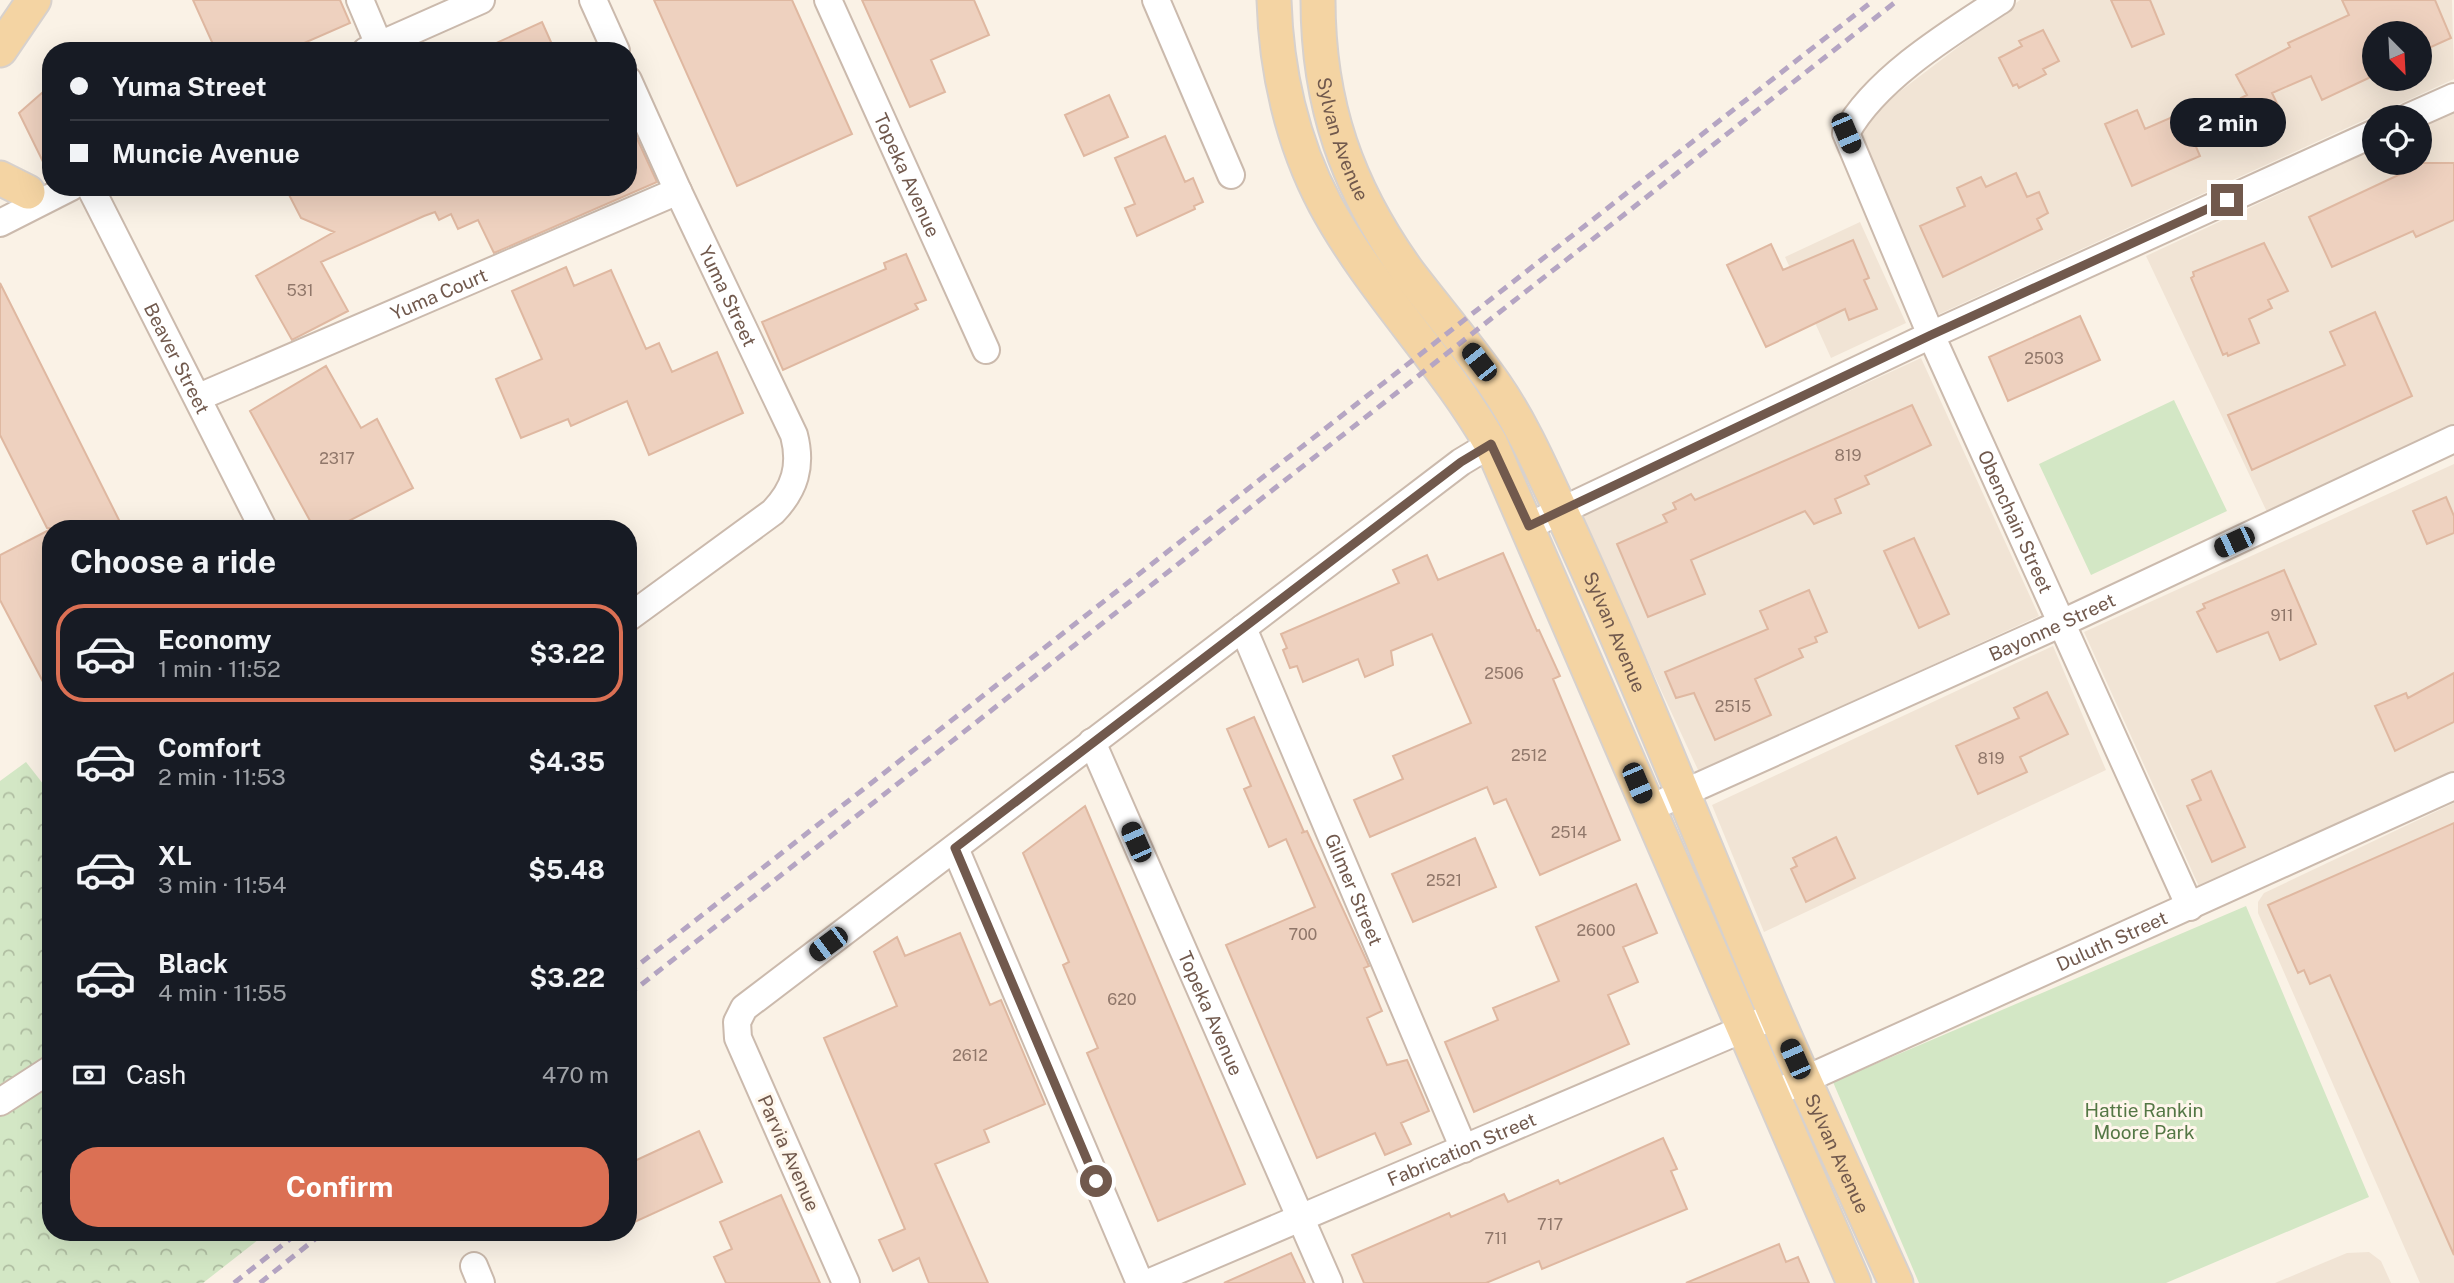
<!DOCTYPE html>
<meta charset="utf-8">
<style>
body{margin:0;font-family:"Public Sans",sans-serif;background:#20242c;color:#f1f3f6;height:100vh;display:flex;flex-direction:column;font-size:26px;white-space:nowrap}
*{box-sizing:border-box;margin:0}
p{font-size:23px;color:#9ea1a6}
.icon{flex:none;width:38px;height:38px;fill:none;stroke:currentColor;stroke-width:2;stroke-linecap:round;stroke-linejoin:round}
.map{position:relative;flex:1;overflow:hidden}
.drawer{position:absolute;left:42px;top:520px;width:595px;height:721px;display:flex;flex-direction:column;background:#171b24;border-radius:28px;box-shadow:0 7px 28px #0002}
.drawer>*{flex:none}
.hud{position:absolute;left:42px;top:42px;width:595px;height:154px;border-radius:28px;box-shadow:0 7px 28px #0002;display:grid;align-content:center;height:154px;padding:0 28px;background:#171b24}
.needle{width:46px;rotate:156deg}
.tools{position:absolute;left:2362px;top:21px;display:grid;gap:14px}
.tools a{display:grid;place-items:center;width:70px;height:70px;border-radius:50%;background:#171b24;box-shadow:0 7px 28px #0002;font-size:35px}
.end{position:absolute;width:32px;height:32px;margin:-16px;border:9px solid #71594d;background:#fff;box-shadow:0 0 0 4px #fff}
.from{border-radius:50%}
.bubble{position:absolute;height:49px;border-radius:24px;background:#171b24;box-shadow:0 7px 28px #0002;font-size:23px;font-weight:700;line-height:49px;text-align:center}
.car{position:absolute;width:21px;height:42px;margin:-21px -10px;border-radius:9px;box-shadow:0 0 5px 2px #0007;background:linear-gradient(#222 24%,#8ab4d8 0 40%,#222 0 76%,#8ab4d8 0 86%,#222 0)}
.hud b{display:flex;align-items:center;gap:24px;height:66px;font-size:26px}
.hud b+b{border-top:2px solid #363941}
.hud i{width:18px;height:18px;background:#f1f3f6}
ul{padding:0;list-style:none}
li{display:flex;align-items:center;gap:21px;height:98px;margin:0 14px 10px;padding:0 14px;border:4px solid transparent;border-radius:28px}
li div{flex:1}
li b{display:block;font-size:26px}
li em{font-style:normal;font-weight:700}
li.current{border-color:#db7054}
li>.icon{width:63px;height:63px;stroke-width:1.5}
h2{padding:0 28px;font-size:32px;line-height:84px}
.pay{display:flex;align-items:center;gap:18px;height:77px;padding:0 28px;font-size:26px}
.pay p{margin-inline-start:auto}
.button{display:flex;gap:14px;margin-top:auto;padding:14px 28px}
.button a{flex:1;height:80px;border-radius:28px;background:#db7054;color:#fff;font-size:28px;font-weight:700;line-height:80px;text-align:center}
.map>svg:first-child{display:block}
.residential{fill:#f1e4d5;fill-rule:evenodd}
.green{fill:#d3e7c5}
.forest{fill:url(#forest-crowns)}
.building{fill:#eed1bf;stroke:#dfb8a1;stroke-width:2}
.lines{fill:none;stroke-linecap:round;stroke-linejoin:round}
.minor-casing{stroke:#cbbaad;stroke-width:30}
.major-casing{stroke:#d7d1cd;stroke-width:37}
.minor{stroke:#fff;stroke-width:26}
.major{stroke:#f4d4a3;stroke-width:33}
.rail{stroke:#b5a5c3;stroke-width:5;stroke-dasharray:10 7;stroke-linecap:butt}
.route{stroke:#71594d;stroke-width:9}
.labels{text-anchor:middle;stroke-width:6;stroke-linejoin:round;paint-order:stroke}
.number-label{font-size:16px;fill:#90776a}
.street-label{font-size:19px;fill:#71594d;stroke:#fef6eb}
.park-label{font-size:19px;fill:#547745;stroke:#fef6eb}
</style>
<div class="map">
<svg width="2454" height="1283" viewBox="0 0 2454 1283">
<defs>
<pattern id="forest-crowns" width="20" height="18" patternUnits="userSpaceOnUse" patternTransform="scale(1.75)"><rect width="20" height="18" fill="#d3e7c5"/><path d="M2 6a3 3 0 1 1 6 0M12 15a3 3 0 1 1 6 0" fill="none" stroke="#b0bea2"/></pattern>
</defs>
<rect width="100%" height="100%" fill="#faf2e6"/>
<path class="residential" d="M 2020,0 L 2452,0 L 2454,79 L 1935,316 L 1853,127 ZM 2375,33 L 2420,33 L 2420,79 L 2375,79 Z
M 2454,111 L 2454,424 L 2267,512 L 2146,256 L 2375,149 L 2375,163 L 2420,163 L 2420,127 Z
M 1860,222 L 1906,323 L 1831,358 L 1785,257 Z
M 1921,358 L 2039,616 L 1699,772 L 1580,515 Z
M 2454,464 L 2454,774 L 2201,891 L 2084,632 Z
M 2053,646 L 2106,770 L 1764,932 L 1712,805 Z
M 2454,803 L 2454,1283 L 2420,1283 L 2258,913 L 2258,902 L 2264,893 Z
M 2369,1252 L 2381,1261 L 2391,1283 L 2275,1283 L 2347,1253 Z"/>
<path class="green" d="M 2174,400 L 2227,511 L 2091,575 L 2039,464 Z
M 2246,906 L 2369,1197 L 2166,1283 L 1919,1283 L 1833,1082 Z"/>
<path class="forest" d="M 26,762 L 51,794 L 51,1232 L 268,1232 L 203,1283 L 0,1283 L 0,781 Z"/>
<path class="building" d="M 193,0 L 340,0 L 350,23 L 286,51 L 216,51 Z
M 654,0 L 792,0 L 852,134 L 737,186 Z
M 862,0 L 974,0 L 989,35 L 931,60 L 945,92 L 910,107 Z
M 2111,0 L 2150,0 L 2164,34 L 2132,47 Z
M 2342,0 L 2435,0 L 2451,38 L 2420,52 L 2420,33 L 2375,33 L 2375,75 L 2322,100 L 2311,76 L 2272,93 L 2284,118 L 2257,131 L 2241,98 L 2247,95 L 2236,75 L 2290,47 L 2288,43 L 2349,15 Z
M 542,22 L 555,51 L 479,51 Z
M 2043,30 L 2059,61 L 2043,69 L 2046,74 L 2019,88 L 2017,84 L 2013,86 L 1999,58 L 2022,46 L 2019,41 Z
M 51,85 L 51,178 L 19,113 Z
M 1109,95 L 1128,137 L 1084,156 L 1065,115 Z
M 2137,110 L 2145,129 L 2177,115 L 2181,123 L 2185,121 L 2200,156 L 2132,186 L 2105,124 Z
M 628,119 L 657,182 L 494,253 L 478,220 L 458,229 L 451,214 L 439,220 L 435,212 L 424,216 L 321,262 L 348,311 L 292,340 L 256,276 L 334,232 L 301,218 L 285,187 L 628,187 Z
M 1165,136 L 1185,182 L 1193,178 L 1203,202 L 1194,206 L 1195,209 L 1137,236 L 1125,208 L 1135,204 L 1115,158 Z
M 2403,163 L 2454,163 L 2454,220 L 2416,237 L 2413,231 L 2332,267 L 2309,217 L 2407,171 Z
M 2016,173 L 2027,197 L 2039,192 L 2048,213 L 2037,219 L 2042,229 L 1943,277 L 1920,226 L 1965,206 L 1957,188 L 1981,177 L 1986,187 Z
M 1853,240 L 1869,278 L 1864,280 L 1877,309 L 1849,320 L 1845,309 L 1766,347 L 1727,265 L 1771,244 L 1783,270 Z
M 2264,243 L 2288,291 L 2268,300 L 2272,308 L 2249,319 L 2259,343 L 2228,356 L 2227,353 L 2223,355 L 2191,278 L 2194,276 L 2193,272 Z
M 906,254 L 926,300 L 915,304 L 918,309 L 783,370 L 762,322 L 886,269 L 884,263 Z
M 566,267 L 574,286 L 611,270 L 646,349 L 659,343 L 672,372 L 717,352 L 743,413 L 649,455 L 627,401 L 571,426 L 568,419 L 521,438 L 496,379 L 542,359 L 512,291 Z
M 0,283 L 123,528 L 47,528 L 0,435 Z
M 2375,312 L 2412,396 L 2252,470 L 2228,415 L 2345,365 L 2330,332 Z
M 2080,316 L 2100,360 L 2008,401 L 1989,357 Z
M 326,366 L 361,428 L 377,419 L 413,488 L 335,528 L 314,528 L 250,411 Z
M 1912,405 L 1931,445 L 1872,473 L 1865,476 L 1869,484 L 1835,499 L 1841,513 L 1814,524 L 1805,511 L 1691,560 L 1705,594 L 1648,617 L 1617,544 L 1667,522 L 1663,515 L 1676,509 L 1673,503 L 1691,494 L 1695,500 Z
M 2446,497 L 2454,516 L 2454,533 L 2427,544 L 2413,511 Z
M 51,529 L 51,697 L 0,600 L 0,555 Z
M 1914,538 L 1949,614 L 1919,628 L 1884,551 Z
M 1503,553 L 1537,631 L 1539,630 L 1560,676 L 1553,679 L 1620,840 L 1540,875 L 1506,799 L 1494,804 L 1487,787 L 1370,837 L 1354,800 L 1403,779 L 1393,756 L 1471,723 L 1432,634 L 1391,651 L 1393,665 L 1365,677 L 1358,659 L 1303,682 L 1297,666 L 1290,668 L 1283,650 L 1287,648 L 1281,634 L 1399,583 L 1393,570 L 1427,555 L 1438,580 Z
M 2284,570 L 2316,644 L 2280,660 L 2268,632 L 2217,652 L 2197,612 L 2205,608 L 2203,604 Z
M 1809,590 L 1827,632 L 1815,637 L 1817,642 L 1799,649 L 1803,657 L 1755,679 L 1771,715 L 1715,740 L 1694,693 L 1676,698 L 1665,672 L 1768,629 L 1760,611 Z
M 2454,673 L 2454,722 L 2395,751 L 2375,706 L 2406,693 L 2408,698 Z
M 2047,692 L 2068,734 L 2020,757 L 2027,772 L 1978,794 L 1956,746 L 2019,718 L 2014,708 Z
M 1254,717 L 1304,832 L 1301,833 L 1307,831 L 1369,966 L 1364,968 L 1382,1011 L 1367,1018 L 1387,1065 L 1407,1060 L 1429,1111 L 1401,1123 L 1411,1144 L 1385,1155 L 1375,1133 L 1317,1158 L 1226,945 L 1315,907 L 1286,839 L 1269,847 L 1244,789 L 1251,786 L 1227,729 Z
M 2211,771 L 2245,847 L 2212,862 L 2187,806 L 2201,800 L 2192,780 Z
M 1085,806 L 1245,1184 L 1158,1221 L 1087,1053 L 1098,1048 L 1063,965 L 1069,962 L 1023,853 Z
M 2454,823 L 2454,1255 L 2330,975 L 2310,984 L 2304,970 L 2298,973 L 2268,905 Z
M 1836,837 L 1855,878 L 1806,902 L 1791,869 L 1797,866 L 1793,858 Z
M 1475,838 L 1496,887 L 1413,922 L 1392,874 Z
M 1636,884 L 1657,933 L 1623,947 L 1638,982 L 1608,995 L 1629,1044 L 1474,1112 L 1445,1042 L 1498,1020 L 1493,1008 L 1559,981 L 1536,927 Z
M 960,933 L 990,1005 L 1001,1000 L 1045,1104 L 984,1130 L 989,1142 L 935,1164 L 988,1283 L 929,1283 L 919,1258 L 893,1271 L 879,1240 L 905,1229 L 824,1038 L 897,1006 L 874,952 L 897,937 L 905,956 Z
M 699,1131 L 722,1182 L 628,1225 L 628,1164 Z
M 1663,1138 L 1677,1169 L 1671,1171 L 1687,1209 L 1542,1269 L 1539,1261 L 1486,1283 L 1364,1283 L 1352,1255 L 1449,1213 L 1451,1217 L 1504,1194 L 1508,1202 L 1558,1180 L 1560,1184 Z
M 781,1195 L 820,1283 L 726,1283 L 714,1257 L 732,1249 L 720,1222 Z
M 1779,1244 L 1786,1262 L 1798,1257 L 1809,1283 L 1686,1283 Z
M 1291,1253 L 1305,1283 L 1224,1283 Z"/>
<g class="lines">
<defs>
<g id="minor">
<path d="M 360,0 L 379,45"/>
<path d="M 593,0 L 616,51"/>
<path id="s1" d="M 828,0 L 986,350"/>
<path d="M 1156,0 L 1231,175"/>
<path id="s2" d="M 2001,0 C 1950,33 1875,79 1846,133 L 1931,335 L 2190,907"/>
<path d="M 366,51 L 481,0"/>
<path id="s3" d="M 628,80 L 678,191 L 794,435 C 802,466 795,489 773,512 L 628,618"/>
<path d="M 2409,117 L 2454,97"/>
<path id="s4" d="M 90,187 L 263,528"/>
<path d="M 0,223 L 71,187"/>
<path id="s5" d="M 199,397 L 678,191"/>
<path d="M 1529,526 L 1931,335 L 2375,133"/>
<path id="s6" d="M 1243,628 L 1464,1149"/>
<path id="s7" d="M 1092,742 L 1329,1283"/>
<path id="s8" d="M 1648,809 L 2062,623 L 2454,439"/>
<path d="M 955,848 L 1140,1283"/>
<path id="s9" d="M 1771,1095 L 2454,786"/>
<path d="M 0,1102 L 51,1069"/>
<path d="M 474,1266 L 481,1283"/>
<path d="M 846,1283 L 738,1038 L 737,1022 L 744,1008 L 1461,462 L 1491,444"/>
<path id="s10" d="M 1148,1283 L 1776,1015"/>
</g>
<g id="major">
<path d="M 1274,0 C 1276,70 1292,142 1325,204 C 1371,290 1443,360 1491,444 L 1854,1283"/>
<path id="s11" d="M 1318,0 C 1318,104 1347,187 1408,272 C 1437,310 1468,346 1495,385 C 1522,424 1541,468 1561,511 C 1638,677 1704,848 1776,1016 C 1815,1106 1856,1194 1896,1283"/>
<path d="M 0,50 L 34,0"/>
<path d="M 0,178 L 28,192"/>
</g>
</defs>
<use href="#minor" class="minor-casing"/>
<use href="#major" class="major-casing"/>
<use href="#minor" class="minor"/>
<use href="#major" class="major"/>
<path class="rail" d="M 628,973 L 1874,0
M 628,995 L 1898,0
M 234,1283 L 299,1232
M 260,1283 L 324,1232"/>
</g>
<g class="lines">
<path class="route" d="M 1096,1181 L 955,848 L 1461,462 L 1491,444 L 1529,526 L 1931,335 L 2227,200"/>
</g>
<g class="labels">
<g class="number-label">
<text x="300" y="296">531</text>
<text x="2044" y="364">2503</text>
<text x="1848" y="461">819</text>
<text x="337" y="464">2317</text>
<text x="2282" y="621">911</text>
<text x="1504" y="679">2506</text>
<text x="1733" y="712">2515</text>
<text x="1529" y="761">2512</text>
<text x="1991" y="764">819</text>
<text x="1569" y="838">2514</text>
<text x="1444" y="886">2521</text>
<text x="1596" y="936">2600</text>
<text x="1303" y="940">700</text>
<text x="1122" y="1005">620</text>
<text x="970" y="1061">2612</text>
<text x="1550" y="1230">717</text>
<text x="1496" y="1244">711</text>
</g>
<g class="street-label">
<text dy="7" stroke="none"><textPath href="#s11" startOffset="142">Sylvan Avenue</textPath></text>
<text dy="7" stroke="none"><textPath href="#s1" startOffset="192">Topeka Avenue</textPath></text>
<text dy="7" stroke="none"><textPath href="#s5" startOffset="261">Yuma Court</textPath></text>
<text dy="7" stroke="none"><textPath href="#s3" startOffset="238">Yuma Street</textPath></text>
<text dy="7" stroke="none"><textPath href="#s4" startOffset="192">Beaver Street</textPath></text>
<text dy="7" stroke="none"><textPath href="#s2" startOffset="630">Obenchain Street</textPath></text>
<text dy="7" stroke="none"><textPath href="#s8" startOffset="443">Bayonne Street</textPath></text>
<text dy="7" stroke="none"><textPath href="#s11" startOffset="709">Sylvan Avenue</textPath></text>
<text dy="7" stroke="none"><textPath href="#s6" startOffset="284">Gilmer Street</textPath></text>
<text dy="7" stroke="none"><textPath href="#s9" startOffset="374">Duluth Street</textPath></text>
<text dy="7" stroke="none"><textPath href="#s7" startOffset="296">Topeka Avenue</textPath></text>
<text dy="7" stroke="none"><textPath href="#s10" startOffset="341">Fabrication Street</textPath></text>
<text transform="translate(789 1153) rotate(66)" y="7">Parvia Avenue</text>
<text dy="7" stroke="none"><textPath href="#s11" startOffset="1276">Sylvan Avenue</textPath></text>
</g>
<g class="park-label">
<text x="2144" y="1117">Hattie Rankin<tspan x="2144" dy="22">Moore Park</tspan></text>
</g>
</g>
</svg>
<div class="tools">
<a><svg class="needle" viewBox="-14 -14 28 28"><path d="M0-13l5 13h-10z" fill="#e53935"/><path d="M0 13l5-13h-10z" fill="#9ea1a6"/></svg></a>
<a><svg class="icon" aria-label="locate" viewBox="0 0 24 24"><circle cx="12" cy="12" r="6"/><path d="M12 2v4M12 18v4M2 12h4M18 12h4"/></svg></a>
</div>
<i class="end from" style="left:1096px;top:1181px"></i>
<i class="end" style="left:2227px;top:200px"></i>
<div class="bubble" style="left:2170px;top:98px;width:116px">2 min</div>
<i class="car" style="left:1846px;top:133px;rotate:157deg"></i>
<i class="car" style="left:1479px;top:362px;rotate:322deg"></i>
<i class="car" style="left:2234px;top:542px;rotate:245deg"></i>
<i class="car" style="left:1637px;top:783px;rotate:157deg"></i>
<i class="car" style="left:1136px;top:842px;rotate:336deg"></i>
<i class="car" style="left:828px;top:944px;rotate:233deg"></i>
<i class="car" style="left:1795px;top:1059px;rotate:336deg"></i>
<div class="hud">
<b><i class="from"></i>Yuma Street</b>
<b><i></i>Muncie Avenue</b>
</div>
<section class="drawer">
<h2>Choose a ride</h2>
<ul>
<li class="current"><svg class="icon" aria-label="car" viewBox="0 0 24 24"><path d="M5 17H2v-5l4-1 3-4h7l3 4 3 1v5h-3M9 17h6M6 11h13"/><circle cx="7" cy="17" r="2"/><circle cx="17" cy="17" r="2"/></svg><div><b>Economy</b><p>1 min · 11:52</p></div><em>$3.22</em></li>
<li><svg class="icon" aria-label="car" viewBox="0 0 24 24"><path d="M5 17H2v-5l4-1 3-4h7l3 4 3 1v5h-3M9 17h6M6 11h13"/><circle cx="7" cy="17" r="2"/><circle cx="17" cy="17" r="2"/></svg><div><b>Comfort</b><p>2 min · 11:53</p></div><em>$4.35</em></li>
<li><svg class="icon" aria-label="car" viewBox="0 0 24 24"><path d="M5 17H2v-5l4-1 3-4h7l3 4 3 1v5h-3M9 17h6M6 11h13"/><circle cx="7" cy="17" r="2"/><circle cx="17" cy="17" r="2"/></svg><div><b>XL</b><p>3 min · 11:54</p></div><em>$5.48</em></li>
<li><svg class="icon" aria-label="car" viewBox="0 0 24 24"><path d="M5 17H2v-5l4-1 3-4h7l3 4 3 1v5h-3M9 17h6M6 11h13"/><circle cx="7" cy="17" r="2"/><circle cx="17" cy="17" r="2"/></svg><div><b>Black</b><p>4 min · 11:55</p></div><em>$3.22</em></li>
</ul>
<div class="pay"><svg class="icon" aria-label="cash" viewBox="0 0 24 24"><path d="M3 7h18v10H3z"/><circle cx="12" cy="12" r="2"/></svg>Cash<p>470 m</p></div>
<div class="button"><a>Confirm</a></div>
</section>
</div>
